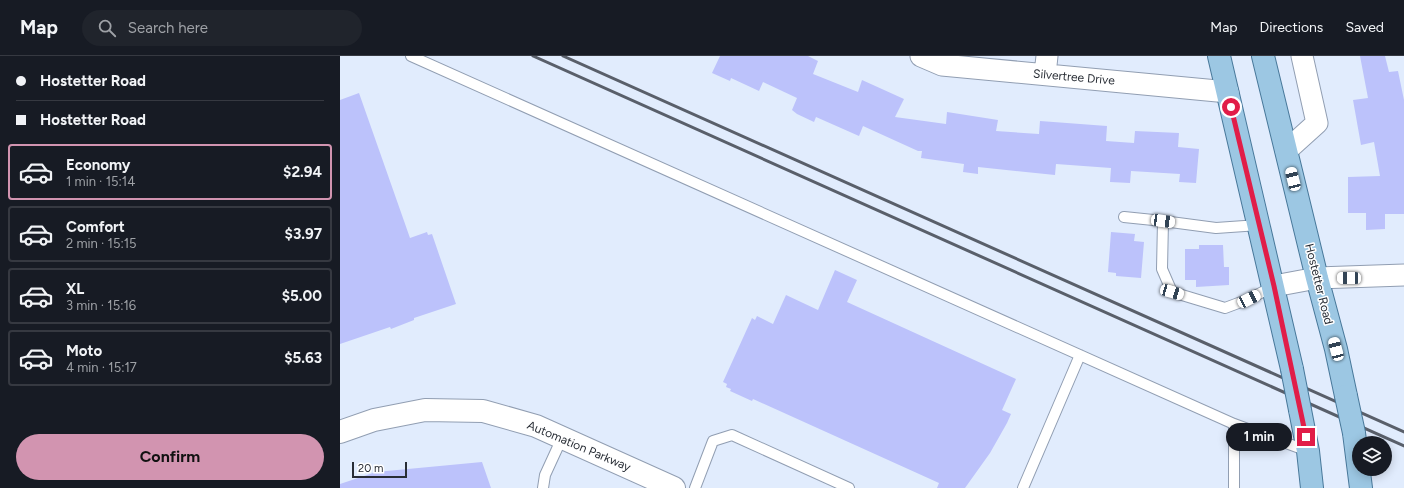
<!DOCTYPE html>
<meta charset="utf-8">
<style>
body{margin:0;font-family:Figtree,sans-serif;background:#20242c;color:#f1f3f6;height:100vh;display:flex;flex-direction:column;font-size:15px;white-space:nowrap}
*{box-sizing:border-box;margin:0}
p{font-size:13px;color:#9ea1a6}
.icon{flex:none;width:22px;height:22px;fill:none;stroke:currentColor;stroke-width:2;stroke-linecap:round;stroke-linejoin:round}
.map{position:relative;flex:1;overflow:hidden}
.sheet{display:flex;flex-direction:column;background:#171b24;width:340px}
.sheet>*{flex:none}
.guide{display:grid;align-content:center;height:88px;padding:0 16px;background:#171b24}
.controls{position:absolute;left:1012px;top:380px;display:grid;gap:8px}
.controls a{display:grid;place-items:center;width:40px;height:40px;border-radius:50%;background:#171b24;box-shadow:0 2px 10px #0003;font-size:20px}
.scale{position:absolute;left:12px;bottom:10px;width:55px;box-sizing:border-box;padding-left:4px;border:2px solid #282d35;border-top:0;font-size:11px;line-height:14px;white-space:nowrap;color:#282d35;-webkit-text-stroke:3px #fff;paint-order:stroke}
.end{position:absolute;width:18px;height:18px;margin:-9px;border:5px solid #e11d48;background:#fff;box-shadow:0 0 0 2px #fff}
.from{border-radius:50%}
.bubble{position:absolute;height:28px;border-radius:14px;background:#171b24;box-shadow:0 2px 10px #0003;font-size:13px;font-weight:700;line-height:28px;text-align:center}
.car{position:absolute;width:12px;height:24px;margin:-12px -6px;border-radius:5px;box-shadow:0 0 3px 1px #0007;background:linear-gradient(#fff 24%,#345 0 40%,#fff 0 76%,#345 0 86%,#fff 0)}
.guide b{display:flex;align-items:center;gap:14px;height:38px;font-size:15px}
.guide b+b{border-top:1px solid #363941}
.guide i{width:10px;height:10px;background:#f1f3f6}
ul{padding:0;list-style:none}
li{display:flex;align-items:center;gap:12px;height:56px;margin:0 8px 6px;padding:0 8px;border:2px solid #363941;border-radius:4px}
li div{flex:1}
li b{display:block;font-size:15px}
li em{font-style:normal;font-weight:700}
li.current{border-color:#d294b0}
li>.icon{width:36px;height:36px;stroke-width:1.5}
.button{display:flex;gap:8px;margin-top:auto;padding:8px 16px}
.button a{flex:1;height:46px;border-radius:24px;background:#d294b0;color:#111;font-size:16px;font-weight:700;line-height:46px;text-align:center}
header{display:flex;align-items:center;gap:24px;box-sizing:border-box;height:56px;padding:0 20px;background:#171b24;border-bottom:1px solid #363941}
header strong{font-size:19px}
nav{display:flex;gap:22px;margin-inline-start:auto;font-size:14px}
.search{width:280px;height:36px;background:#20242c;display:flex;align-items:center;gap:10px;box-sizing:border-box;padding:0 14px;border-radius:22px;color:#9ea1a6;font-size:15px}
main{display:flex;flex:1;min-height:0}
.map>svg:first-child{display:block}
.building{fill:#bcc2fb}
.lines{fill:none;stroke-linecap:round;stroke-linejoin:round}
.service-casing{stroke:#919eb2;stroke-width:12}
.minor-casing{stroke:#919eb2;stroke-width:23}
.tertiary-casing{stroke:#919eb2;stroke-width:24}
.primary-casing{stroke:#48789a;stroke-width:24}
.service{stroke:#fff;stroke-width:10}
.minor{stroke:#fff;stroke-width:21}
.tertiary{stroke:#fff;stroke-width:22}
.primary{stroke:#9cc7e3;stroke-width:22}
.rail{stroke:#595f6a;stroke-width:3}
.primary-bridge-casing{stroke:#48789a;stroke-width:24;stroke-linecap:butt}
.primary-bridge{stroke:#9cc7e3;stroke-width:22}
.route{stroke:#e11d48;stroke-width:5}
.labels{text-anchor:middle;stroke-width:3;stroke-linejoin:round;paint-order:stroke}
.street-label{font-size:12px;fill:#282d35;stroke:#fff}
</style>
<header>
<strong>Map</strong>
<div class="search"><svg class="icon" aria-label="search" viewBox="0 0 24 24"><circle cx="10" cy="10" r="6"/><path d="M15 15l6 6"/></svg>Search here</div>
<nav><a>Map</a><a>Directions</a><a>Saved</a></nav>
</header>
<main>
<section class="sheet">
<div class="guide">
<b><i class="from"></i>Hostetter Road</b>
<b><i></i>Hostetter Road</b>
</div>
<ul>
<li class="current"><svg class="icon" aria-label="car" viewBox="0 0 24 24"><path d="M5 17H2v-5l4-1 3-4h7l3 4 3 1v5h-3M9 17h6M6 11h13"/><circle cx="7" cy="17" r="2"/><circle cx="17" cy="17" r="2"/></svg><div><b>Economy</b><p>1 min · 15:14</p></div><em>$2.94</em></li>
<li><svg class="icon" aria-label="car" viewBox="0 0 24 24"><path d="M5 17H2v-5l4-1 3-4h7l3 4 3 1v5h-3M9 17h6M6 11h13"/><circle cx="7" cy="17" r="2"/><circle cx="17" cy="17" r="2"/></svg><div><b>Comfort</b><p>2 min · 15:15</p></div><em>$3.97</em></li>
<li><svg class="icon" aria-label="car" viewBox="0 0 24 24"><path d="M5 17H2v-5l4-1 3-4h7l3 4 3 1v5h-3M9 17h6M6 11h13"/><circle cx="7" cy="17" r="2"/><circle cx="17" cy="17" r="2"/></svg><div><b>XL</b><p>3 min · 15:16</p></div><em>$5.00</em></li>
<li><svg class="icon" aria-label="car" viewBox="0 0 24 24"><path d="M5 17H2v-5l4-1 3-4h7l3 4 3 1v5h-3M9 17h6M6 11h13"/><circle cx="7" cy="17" r="2"/><circle cx="17" cy="17" r="2"/></svg><div><b>Moto</b><p>4 min · 15:17</p></div><em>$5.63</em></li>
</ul>
<div class="button"><a>Confirm</a></div>
</section>
<div class="map">
<svg width="1064" height="432" viewBox="0 0 1064 432">
<rect width="100%" height="100%" fill="#e1ecfd"/>
<path class="building" d="M 380,0 L 468,0 L 478,5 L 473,18 L 518,36 L 522,24 L 564,43 L 555,61 L 606,68 L 607,56 L 658,64 L 656,75 L 699,78 L 700,65 L 767,70 L 766,85 L 794,87 L 795,75 L 839,77 L 838,91 L 859,93 L 856,127 L 839,126 L 840,118 L 791,115 L 790,127 L 770,126 L 771,112 L 716,108 L 715,119 L 638,111 L 638,118 L 623,116 L 624,108 L 581,102 L 582,95 L 578,95 L 523,70 L 519,80 L 476,61 L 474,66 L 457,58 L 452,54 L 457,42 L 423,26 L 419,35 L 391,22 L 390,25 L 372,17 Z
M 1020,0 L 1045,0 L 1049,16 L 1058,15 L 1064,44 L 1064,158 L 1045,158 L 1045,173 L 1026,174 L 1026,157 L 1008,157 L 1008,121 L 1040,120 L 1034,86 L 1021,89 L 1013,44 L 1028,42 Z
M 19,37 L 70,182 L 87,176 L 88,179 L 92,178 L 116,248 L 74,262 L 74,264 L 51,273 L 50,271 L 0,288 L 0,44 Z
M 771,176 L 795,178 L 794,185 L 804,186 L 801,222 L 776,220 L 776,217 L 768,216 Z
M 859,189 L 883,189 L 884,211 L 889,211 L 889,229 L 856,231 L 856,224 L 845,224 L 845,193 L 859,193 Z
M 495,214 L 517,224 L 507,246 L 676,323 L 662,354 L 671,358 L 667,367 L 650,397 L 625,432 L 597,432 L 599,427 L 413,343 L 412,345 L 390,335 L 391,333 L 386,331 L 387,328 L 383,326 L 412,262 L 415,264 L 417,260 L 433,268 L 446,239 L 478,254 Z
M 142,406 L 151,432 L 0,432 L 0,428 L 36,416 Z"/>
<g class="lines">
<defs>
<path id="service" d="M 71,0 L 894,368 L 968,395
M 784,161 L 823,165 L 822,213 L 832,236 L 885,252 L 909,243 L 934,230
M 823,165 L 876,172 L 919,169
M 203,432 L 205,419 L 222,382
M 355,432 L 373,385 L 392,379 L 509,432
M 683,432 L 740,299
M 894,432 L 894,368"/>
<path id="minor" d="M 581,0 L 602,9 L 888,36
M 705,18 L 707,0
M 946,95 L 977,67 L 962,0
M 934,230 L 977,222 L 1064,219"/>
<path id="tertiary" d="M 0,376 L 34,364 L 85,354 L 143,355 L 196,370 L 334,432"/>
<path id="primary" d="M 879,0 L 952,313
M 923,0 L 977,222 L 996,293 L 1006,340
M 960,354 L 968,395 L 972,432
M 1014,377 L 1021,432"/>
</defs>
<use href="#service" class="service-casing"/>
<use href="#minor" class="minor-casing"/>
<use href="#tertiary" class="tertiary-casing"/>
<use href="#primary" class="primary-casing"/>
<use href="#service" class="service"/>
<use href="#minor" class="minor"/>
<use href="#tertiary" class="tertiary"/>
<use href="#primary" class="primary"/>
<path class="rail" d="M 193,0 L 1064,390
M 223,0 L 1064,376"/>
<defs>
<path id="primary-bridge" d="M 952,313 L 960,354
M 1006,340 L 1014,377"/>
</defs>
<use href="#primary-bridge" class="primary-bridge-casing"/>
<use href="#primary-bridge" class="primary-bridge"/>
</g>
<g class="lines">
<path class="route" d="M 891,51 L 934,230 L 966,381"/>
</g>
<g class="labels">
<g class="street-label">
<text transform="translate(734 21) rotate(5)" y="4">Silvertree Drive</text>
<text transform="translate(979 228) rotate(76)" y="4">Hostetter Road</text>
<text transform="translate(239 390) rotate(23)" y="4">Automation Parkway</text>
</g>
</g>
</svg>
<div class="controls">
<a><svg class="icon" aria-label="layers" viewBox="0 0 24 24"><path d="M12 4l9 5-9 5-9-5zM3 14l9 5 9-5"/></svg></a>
</div>
<div class="scale">20 m</div>
<i class="end from" style="left:891px;top:51px"></i>
<i class="end" style="left:966px;top:381px"></i>
<div class="bubble" style="left:886px;top:367px;width:66px">1 min</div>
<i class="car" style="left:953px;top:123px;rotate:346deg"></i>
<i class="car" style="left:823px;top:165px;rotate:98deg"></i>
<i class="car" style="left:1009px;top:222px;rotate:271deg"></i>
<i class="car" style="left:832px;top:236px;rotate:106deg"></i>
<i class="car" style="left:909px;top:243px;rotate:63deg"></i>
<i class="car" style="left:996px;top:293px;rotate:345deg"></i>
</div>
</main>
